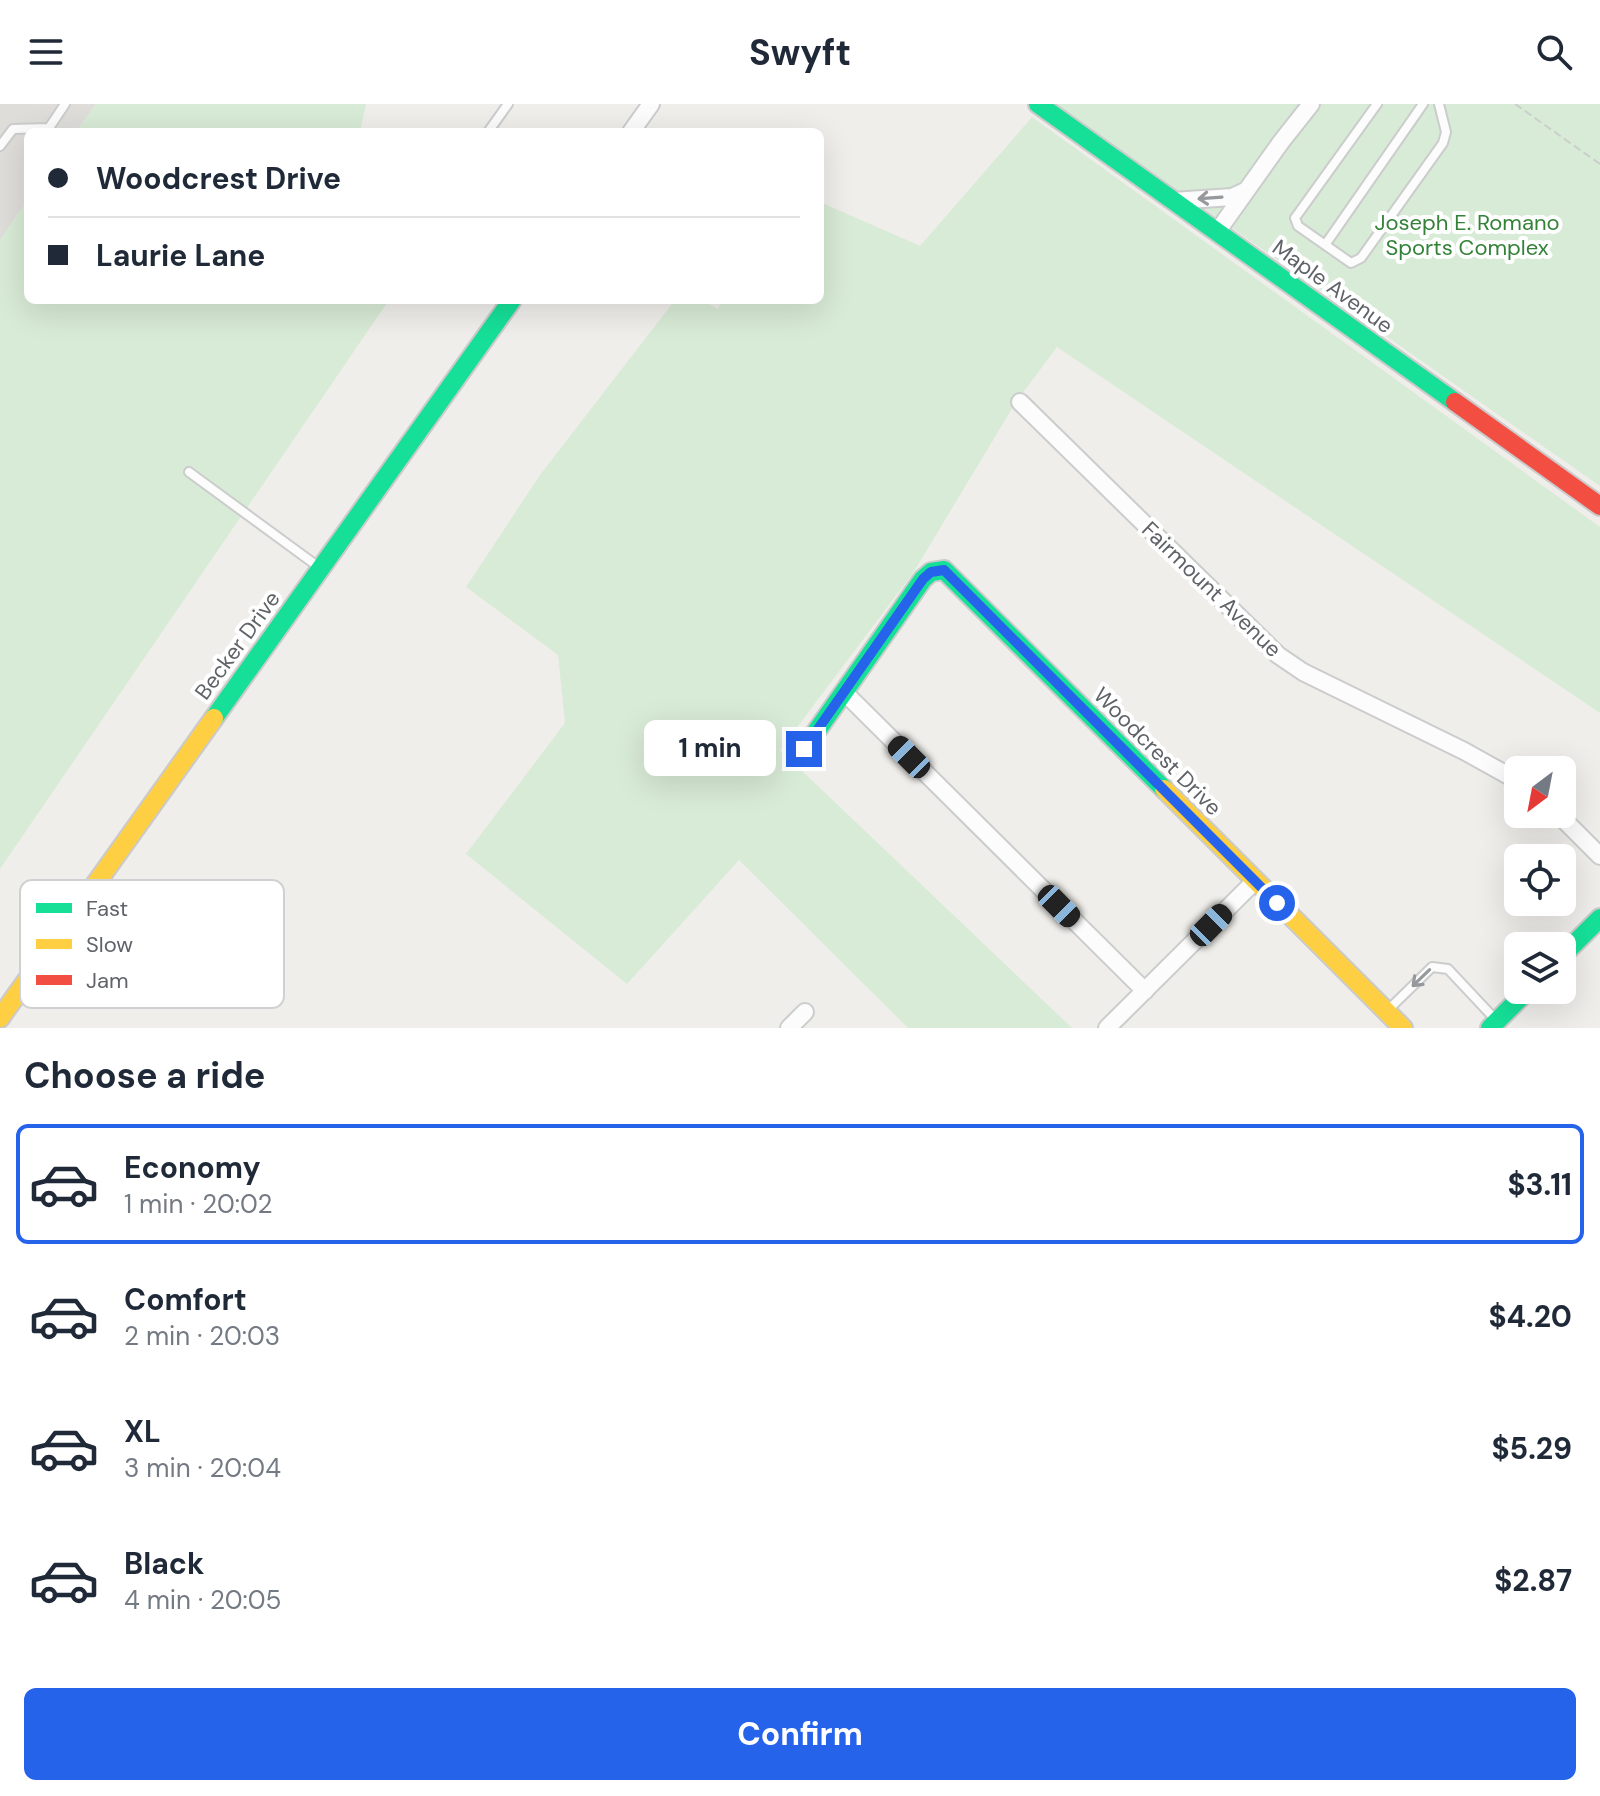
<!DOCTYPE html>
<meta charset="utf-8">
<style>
body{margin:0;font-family:"DM Sans",sans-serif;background:#f2f2f3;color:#1f2937;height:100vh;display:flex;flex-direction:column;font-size:30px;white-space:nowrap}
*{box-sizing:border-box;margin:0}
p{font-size:26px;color:#747a83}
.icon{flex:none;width:44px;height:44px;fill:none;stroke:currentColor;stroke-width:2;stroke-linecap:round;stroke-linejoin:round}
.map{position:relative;height:924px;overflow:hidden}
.details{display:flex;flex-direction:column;background:#fff;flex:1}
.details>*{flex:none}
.hud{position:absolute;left:24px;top:24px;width:800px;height:176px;border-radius:12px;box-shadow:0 8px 32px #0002;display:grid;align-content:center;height:176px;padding:0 24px;background:#fff}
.needle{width:52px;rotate:212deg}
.buttons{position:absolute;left:1504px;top:652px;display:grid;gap:16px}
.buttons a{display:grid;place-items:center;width:72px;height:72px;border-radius:12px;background:#fff;box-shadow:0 8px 32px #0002;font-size:40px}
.end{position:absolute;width:36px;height:36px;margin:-18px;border:10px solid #2563eb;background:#fff;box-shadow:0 0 0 4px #fff}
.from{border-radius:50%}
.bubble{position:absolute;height:56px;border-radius:12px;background:#fff;box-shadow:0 8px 32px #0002;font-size:26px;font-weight:700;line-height:56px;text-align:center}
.car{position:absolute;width:24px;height:48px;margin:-24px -12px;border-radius:10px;box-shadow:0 0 6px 2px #0007;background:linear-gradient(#222 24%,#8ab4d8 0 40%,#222 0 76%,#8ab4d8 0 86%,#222 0)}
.hud b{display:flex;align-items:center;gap:28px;height:76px;font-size:30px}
.hud b+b{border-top:2px solid #e0e1e3}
.hud i{width:20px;height:20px;background:#1f2937}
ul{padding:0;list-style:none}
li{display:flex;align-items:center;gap:24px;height:120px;margin:0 16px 12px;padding:0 8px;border:4px solid transparent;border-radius:12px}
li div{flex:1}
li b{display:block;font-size:30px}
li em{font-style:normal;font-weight:700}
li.on{border-color:#2563eb}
li>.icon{width:72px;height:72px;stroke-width:1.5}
h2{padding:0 24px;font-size:36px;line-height:96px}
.cta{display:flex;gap:16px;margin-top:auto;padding:16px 24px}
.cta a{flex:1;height:92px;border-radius:12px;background:#2563eb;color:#fff;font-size:32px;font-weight:700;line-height:92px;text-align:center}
header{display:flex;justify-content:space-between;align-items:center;height:104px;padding:0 24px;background:#fff;font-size:36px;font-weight:700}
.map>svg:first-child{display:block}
.industrial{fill:#dfddda}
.green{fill:#d8ebd6}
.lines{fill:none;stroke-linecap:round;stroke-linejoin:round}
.lane-casing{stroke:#cbcccc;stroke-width:12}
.street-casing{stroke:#cbcccc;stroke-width:20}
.fast-casing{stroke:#cacacb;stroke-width:22}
.slow-casing{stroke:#cacacb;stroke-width:22}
.jam-casing{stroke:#cacacb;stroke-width:22}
.path{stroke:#cacfcc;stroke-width:2;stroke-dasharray:8 4;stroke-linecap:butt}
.lane{stroke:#fdfcfc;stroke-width:8}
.street{stroke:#fdfcfc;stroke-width:16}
.fast{stroke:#16e098;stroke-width:18}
.slow{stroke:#ffcf43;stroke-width:18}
.jam{stroke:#f24e42;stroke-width:18}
.oneway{stroke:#96999c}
.route{stroke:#2563eb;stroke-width:10}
.labels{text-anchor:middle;stroke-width:8;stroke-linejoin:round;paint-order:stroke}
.park-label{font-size:22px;fill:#348238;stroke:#fff}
.street-label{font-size:22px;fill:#5f6368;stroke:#fff}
.key{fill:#fff;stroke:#cfd0d2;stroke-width:2}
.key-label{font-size:22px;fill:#5f6368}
</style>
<header><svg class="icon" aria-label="menu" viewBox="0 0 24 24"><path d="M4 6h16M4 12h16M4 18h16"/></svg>Swyft<svg class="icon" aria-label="search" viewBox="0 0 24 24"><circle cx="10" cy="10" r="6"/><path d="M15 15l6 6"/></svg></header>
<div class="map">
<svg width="1600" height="924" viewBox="0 0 1600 924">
<rect width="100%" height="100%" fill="#efeeea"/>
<path class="industrial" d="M 0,0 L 96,0 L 76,28 L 28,28 L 28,96 L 0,136 Z"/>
<path class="green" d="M 96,0 L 366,0 L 360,28 L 76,28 Z
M 1055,0 L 1600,0 L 1600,382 Z
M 1032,13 L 1600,423 L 1600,609 L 1057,243 L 1016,298 L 913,469 L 780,646 L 1072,924 L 908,924 L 739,756 L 627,880 L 466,750 L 565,619 L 558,551 L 466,483 L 540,371 L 675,196 L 701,196 L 718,205 L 723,196 L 820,196 L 820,98 L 920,142 Z
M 28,96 L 28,196 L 389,196 L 0,765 L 0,136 Z"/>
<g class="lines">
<defs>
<path id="lane" d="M 1377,0 L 1295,114 L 1298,122 L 1351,159 L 1361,154 L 1443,39 L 1446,28 L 1439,0
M 488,28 L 508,0
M 0,42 L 13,25 L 49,24 L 65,0
M 1325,141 L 1423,0
M 189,368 L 320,464
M 1387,907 L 1432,863 L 1448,865 L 1494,914"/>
<path id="street" d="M 631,28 L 651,0
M 1173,97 L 1232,93 L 1245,87
M 1217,128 L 1281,38 L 1311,0
M 1020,298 L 1278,551 L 1303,568 L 1464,647 L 1518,677
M 845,589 L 1145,887
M 1558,710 L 1600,752
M 789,924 L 805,908
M 1107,924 L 1255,777"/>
<path id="fast" d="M 1038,0 L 1455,298
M 214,614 L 512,196
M 804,645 L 923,475 L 931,468 L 944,466 L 1164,685
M 1562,852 L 1600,814
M 1490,924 L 1528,886"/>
<path id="slow" d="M 1164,685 L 1403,924
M 0,914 L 214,614"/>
<path id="jam" d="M 1455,298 L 1600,402"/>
</defs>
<use href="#lane" class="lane-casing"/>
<use href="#street" class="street-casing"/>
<use href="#fast" class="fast-casing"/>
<use href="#slow" class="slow-casing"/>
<use href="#jam" class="jam-casing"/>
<path class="path" d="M 1515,0 L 1600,60"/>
<use href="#lane" class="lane"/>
<use href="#street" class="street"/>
<use href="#fast" class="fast"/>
<use href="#slow" class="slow"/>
<use href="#jam" class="jam"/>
</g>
<defs><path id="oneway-shaft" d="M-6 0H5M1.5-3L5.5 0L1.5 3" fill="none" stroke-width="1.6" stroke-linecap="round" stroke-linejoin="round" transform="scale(2)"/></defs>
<g class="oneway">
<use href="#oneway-shaft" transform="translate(1210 94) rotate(176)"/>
<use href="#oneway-shaft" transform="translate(1421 874) rotate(136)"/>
</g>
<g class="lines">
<path class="route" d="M 804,645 L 923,475 L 931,468 L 944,466 L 1277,799"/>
</g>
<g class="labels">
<g class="park-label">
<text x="1467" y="126">Joseph E. Romano<tspan x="1467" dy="25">Sports Complex</tspan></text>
</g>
<g class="street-label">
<text transform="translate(1333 182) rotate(36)" y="8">Maple Avenue</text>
<text transform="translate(1212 485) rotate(44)" y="8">Fairmount Avenue</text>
<text transform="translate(237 541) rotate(-54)" y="8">Becker Drive</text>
<text transform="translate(1158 647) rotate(45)" y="8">Woodcrest Drive</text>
</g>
</g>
<rect x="20" y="776" width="264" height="128" rx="12" class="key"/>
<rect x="36" y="799" width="36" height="10" fill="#16e098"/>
<rect x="36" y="835" width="36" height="10" fill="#ffcf43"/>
<rect x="36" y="871" width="36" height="10" fill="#f24e42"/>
<g class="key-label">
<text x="86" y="812">Fast</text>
<text x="86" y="848">Slow</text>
<text x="86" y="884">Jam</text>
</g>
</svg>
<div class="buttons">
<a><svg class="needle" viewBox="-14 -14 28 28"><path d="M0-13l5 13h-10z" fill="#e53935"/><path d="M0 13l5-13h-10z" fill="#747a83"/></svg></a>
<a><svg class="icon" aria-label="locate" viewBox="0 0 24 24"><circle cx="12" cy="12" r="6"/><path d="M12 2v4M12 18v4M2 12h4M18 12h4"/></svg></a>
<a><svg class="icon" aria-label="layers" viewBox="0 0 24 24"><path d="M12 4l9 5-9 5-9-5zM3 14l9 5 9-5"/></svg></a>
</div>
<i class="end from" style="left:1277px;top:799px"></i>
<i class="end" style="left:804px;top:645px"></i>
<div class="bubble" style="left:644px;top:616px;width:132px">1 min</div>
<i class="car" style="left:909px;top:653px;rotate:315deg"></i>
<i class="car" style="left:1059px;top:802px;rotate:135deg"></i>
<i class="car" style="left:1211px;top:821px;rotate:45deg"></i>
<div class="hud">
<b><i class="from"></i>Woodcrest Drive</b>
<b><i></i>Laurie Lane</b>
</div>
</div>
<section class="details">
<h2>Choose a ride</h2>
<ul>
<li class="on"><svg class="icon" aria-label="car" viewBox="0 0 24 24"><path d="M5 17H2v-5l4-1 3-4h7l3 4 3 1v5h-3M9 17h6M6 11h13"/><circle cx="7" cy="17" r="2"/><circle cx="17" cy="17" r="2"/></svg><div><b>Economy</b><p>1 min · 20:02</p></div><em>$3.11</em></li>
<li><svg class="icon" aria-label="car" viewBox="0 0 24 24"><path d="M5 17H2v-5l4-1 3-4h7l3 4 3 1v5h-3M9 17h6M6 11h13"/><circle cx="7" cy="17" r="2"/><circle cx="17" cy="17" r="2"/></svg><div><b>Comfort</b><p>2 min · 20:03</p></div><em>$4.20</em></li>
<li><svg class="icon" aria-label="car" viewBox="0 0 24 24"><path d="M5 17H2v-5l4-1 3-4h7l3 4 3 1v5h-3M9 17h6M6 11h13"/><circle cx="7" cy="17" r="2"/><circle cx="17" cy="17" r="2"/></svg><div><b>XL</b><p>3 min · 20:04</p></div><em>$5.29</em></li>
<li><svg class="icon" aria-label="car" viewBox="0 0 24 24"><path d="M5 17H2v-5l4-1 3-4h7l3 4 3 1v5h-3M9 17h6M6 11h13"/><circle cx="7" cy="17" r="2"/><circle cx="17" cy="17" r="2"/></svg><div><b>Black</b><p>4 min · 20:05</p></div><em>$2.87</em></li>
</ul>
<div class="cta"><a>Confirm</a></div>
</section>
